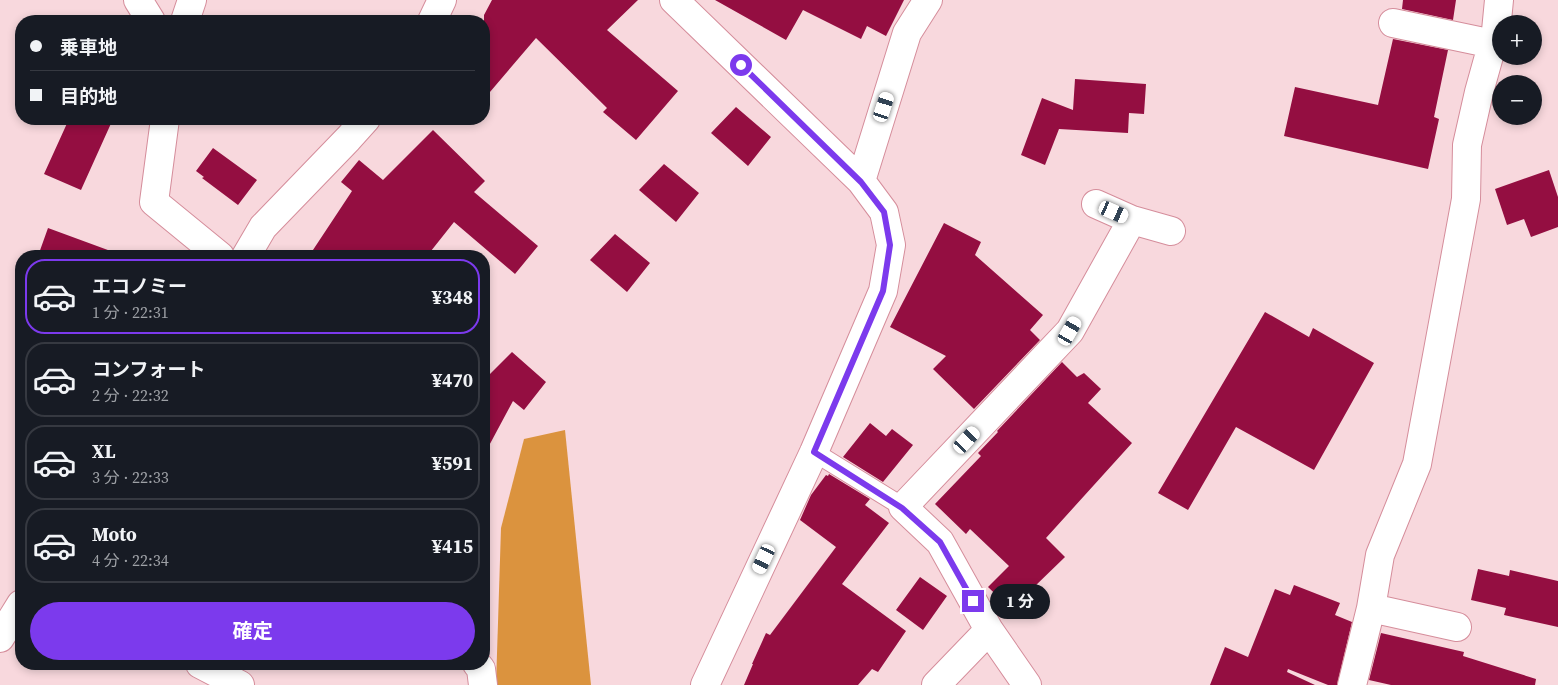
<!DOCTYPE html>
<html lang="ja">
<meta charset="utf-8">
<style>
body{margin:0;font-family:"Source Serif 4","Noto Sans JP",serif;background:#20242c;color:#f1f3f6;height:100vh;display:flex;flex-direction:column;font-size:19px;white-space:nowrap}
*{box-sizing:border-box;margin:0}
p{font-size:16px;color:#9ea1a6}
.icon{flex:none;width:28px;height:28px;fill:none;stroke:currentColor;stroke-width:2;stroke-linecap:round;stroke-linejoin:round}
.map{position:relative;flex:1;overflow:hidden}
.sheet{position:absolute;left:15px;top:250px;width:475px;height:420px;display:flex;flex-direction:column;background:#171b24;border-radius:20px;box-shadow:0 2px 8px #0003}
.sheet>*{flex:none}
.top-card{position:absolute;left:15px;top:15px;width:475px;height:110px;border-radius:20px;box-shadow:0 2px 8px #0003;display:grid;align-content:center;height:110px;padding:0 15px;background:#171b24}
.fabs{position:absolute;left:1492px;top:15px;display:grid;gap:10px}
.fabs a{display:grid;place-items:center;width:50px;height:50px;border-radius:50%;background:#171b24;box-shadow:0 2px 8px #0003;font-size:25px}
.end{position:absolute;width:22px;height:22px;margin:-11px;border:6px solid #7c3aed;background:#fff;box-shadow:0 0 0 2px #fff}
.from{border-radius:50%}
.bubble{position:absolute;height:35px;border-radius:18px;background:#171b24;box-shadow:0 2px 8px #0003;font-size:16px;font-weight:700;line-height:35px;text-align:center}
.car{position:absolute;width:15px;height:30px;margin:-15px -8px;border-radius:6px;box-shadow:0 0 4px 1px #0007;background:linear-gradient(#fff 24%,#345 0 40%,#fff 0 76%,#345 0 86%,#fff 0)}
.top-card b{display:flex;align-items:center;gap:18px;height:48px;font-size:19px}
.top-card b+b{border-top:1px solid #363941}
.top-card i{width:12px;height:12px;background:#f1f3f6}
ul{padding:9px 0 0;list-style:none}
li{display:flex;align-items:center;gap:15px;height:75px;margin:0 10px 8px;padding:0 5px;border:2px solid #363941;border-radius:20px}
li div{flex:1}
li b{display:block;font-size:19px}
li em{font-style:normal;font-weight:700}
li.current{border-color:#7c3aed}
li>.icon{width:45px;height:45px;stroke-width:1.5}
.button{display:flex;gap:10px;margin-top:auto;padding:10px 15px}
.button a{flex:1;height:58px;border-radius:30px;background:#7c3aed;color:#fff;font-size:20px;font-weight:700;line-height:58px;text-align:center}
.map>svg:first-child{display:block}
.forest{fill:#db933e}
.building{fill:#940e41}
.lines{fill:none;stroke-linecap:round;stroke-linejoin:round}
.lane-casing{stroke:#d58d9b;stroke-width:20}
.street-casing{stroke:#d58d9b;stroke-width:30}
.lane{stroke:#fff;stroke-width:18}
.street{stroke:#fff;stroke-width:28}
.route{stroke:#7c3aed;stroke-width:6}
</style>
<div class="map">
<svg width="1558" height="685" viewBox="0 0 1558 685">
<rect width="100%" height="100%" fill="#f8d8dd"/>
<path class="forest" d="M 565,430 L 591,685 L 496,685 L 501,528 L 524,439 Z"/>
<path class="building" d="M 492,0 L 638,0 L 607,30 L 678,91 L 636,140 L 603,112 L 607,108 L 536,38 L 484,99 L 484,15 Z
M 715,0 L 904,0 L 886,36 L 867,26 L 861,39 L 803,10 L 786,40 Z
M 1403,0 L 1456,0 L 1453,20 L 1402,9 Z
M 1393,39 L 1448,50 L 1434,117 L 1439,119 L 1428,169 L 1284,136 L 1295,87 L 1378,105 Z
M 1075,79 L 1146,84 L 1144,114 L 1129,113 L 1128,133 L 1059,129 L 1045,165 L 1021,155 L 1042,98 L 1073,110 Z
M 736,107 L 771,137 L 748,166 L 711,133 Z
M 69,119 L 113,119 L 81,190 L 44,174 Z
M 433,130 L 485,181 L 474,192 L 538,246 L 515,274 L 454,222 L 427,256 L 309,256 L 352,191 L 341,182 L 359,160 L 383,180 Z
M 213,148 L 257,180 L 238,205 L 202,178 L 204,177 L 196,171 Z
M 664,164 L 699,193 L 676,222 L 639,190 Z
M 1549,170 L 1558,197 L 1558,227 L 1531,237 L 1524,219 L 1507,225 L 1495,189 Z
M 944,223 L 981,242 L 975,255 L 1043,315 L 1030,330 L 1040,340 L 974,409 L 933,369 L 946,356 L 890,327 Z
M 48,228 L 116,253 L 116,256 L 38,256 Z
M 615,234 L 650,263 L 627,292 L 590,260 Z
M 1265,312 L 1309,337 L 1313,328 L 1374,363 L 1314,470 L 1236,427 L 1188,510 L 1158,493 Z
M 512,352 L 546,382 L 524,410 L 513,401 L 484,455 L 484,380 Z
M 1062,362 L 1077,377 L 1084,373 L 1101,389 L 1088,403 L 1132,443 L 1046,538 L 1065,557 L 1032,589 L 1034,590 L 1013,611 L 988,587 L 1009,566 L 970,529 L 966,534 L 935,504 L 981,456 L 978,453 L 998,432 L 997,431 Z
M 870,423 L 886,436 L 892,429 L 913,445 L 883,482 L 843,457 Z
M 829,474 L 870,499 L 865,505 L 889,523 L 842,584 L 906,631 L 878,672 L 872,669 L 858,685 L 744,685 L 753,664 L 752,664 L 766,633 L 770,635 L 836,547 L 800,520 L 811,495 L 826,475 L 828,476 Z
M 1478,569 L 1509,576 L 1510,570 L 1558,581 L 1558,627 L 1504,615 L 1506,608 L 1471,600 Z
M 920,577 L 947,596 L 923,630 L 896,610 Z
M 1294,585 L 1340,603 L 1335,615 L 1352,622 L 1337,685 L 1328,685 L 1288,669 L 1287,672 L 1315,685 L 1210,685 L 1225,647 L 1248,657 L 1275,589 L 1290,595 Z
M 1381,633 L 1464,652 L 1463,656 L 1536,679 L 1535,685 L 1391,685 L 1369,680 Z"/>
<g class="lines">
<defs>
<path id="lane" d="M 814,452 L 903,507"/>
<path id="street" d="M 138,0 L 151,21
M 674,0 L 861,181 L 884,212 L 891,245 L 883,291 L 814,452 L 705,685
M 185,21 L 192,0
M 432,21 L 442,0
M 1393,23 L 1493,44
M 165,119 L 154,202 L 220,256
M 861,181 L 907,33 L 928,0
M 1096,204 L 1132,220
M 246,256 L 263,227 L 348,139 L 366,119
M 1371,608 L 1457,627
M 0,638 L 21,604
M 200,664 L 240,685
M 477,664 L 481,669 L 483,685
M 936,685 L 989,630
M 1027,685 L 989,630 L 940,542 L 903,507 L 1070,331 L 1132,220 L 1171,231
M 1352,685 L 1371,608 L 1380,555 L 1417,464 L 1466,199 L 1467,145 L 1479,92 L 1496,31 L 1499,0"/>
</defs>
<use href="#lane" class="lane-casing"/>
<use href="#street" class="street-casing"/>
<use href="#lane" class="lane"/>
<use href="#street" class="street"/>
</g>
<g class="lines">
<path class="route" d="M 741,65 L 861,182 L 884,212 L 890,245 L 883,291 L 814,452 L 902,508 L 940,542 L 973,601"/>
</g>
</svg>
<div class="fabs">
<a>+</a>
<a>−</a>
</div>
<i class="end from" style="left:741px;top:65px"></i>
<i class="end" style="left:973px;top:601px"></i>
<div class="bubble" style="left:990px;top:584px;width:60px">1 分</div>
<i class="car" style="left:884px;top:107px;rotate:18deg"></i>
<i class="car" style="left:1114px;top:212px;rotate:114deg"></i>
<i class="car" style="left:1070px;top:331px;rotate:30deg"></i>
<i class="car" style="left:967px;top:440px;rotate:43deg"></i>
<i class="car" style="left:764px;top:559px;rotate:205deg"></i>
<div class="top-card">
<b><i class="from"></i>乗車地</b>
<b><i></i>目的地</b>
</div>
<section class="sheet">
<ul>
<li class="current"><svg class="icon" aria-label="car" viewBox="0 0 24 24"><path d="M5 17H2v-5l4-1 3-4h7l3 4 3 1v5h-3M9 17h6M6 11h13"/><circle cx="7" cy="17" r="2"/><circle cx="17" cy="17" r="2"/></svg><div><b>エコノミー</b><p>1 分 · 22:31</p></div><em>¥348</em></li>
<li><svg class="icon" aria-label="car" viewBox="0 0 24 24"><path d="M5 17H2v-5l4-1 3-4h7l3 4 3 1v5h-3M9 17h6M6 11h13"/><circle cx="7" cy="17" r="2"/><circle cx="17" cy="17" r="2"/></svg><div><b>コンフォート</b><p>2 分 · 22:32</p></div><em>¥470</em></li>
<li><svg class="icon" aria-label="car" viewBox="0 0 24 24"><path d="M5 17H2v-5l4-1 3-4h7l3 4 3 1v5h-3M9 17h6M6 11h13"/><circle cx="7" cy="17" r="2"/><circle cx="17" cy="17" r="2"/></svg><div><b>XL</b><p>3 分 · 22:33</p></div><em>¥591</em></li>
<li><svg class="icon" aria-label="car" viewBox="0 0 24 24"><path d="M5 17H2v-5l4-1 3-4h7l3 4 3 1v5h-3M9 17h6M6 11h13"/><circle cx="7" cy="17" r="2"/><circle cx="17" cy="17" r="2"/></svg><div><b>Moto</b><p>4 分 · 22:34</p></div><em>¥415</em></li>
</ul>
<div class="button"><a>確定</a></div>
</section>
</div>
